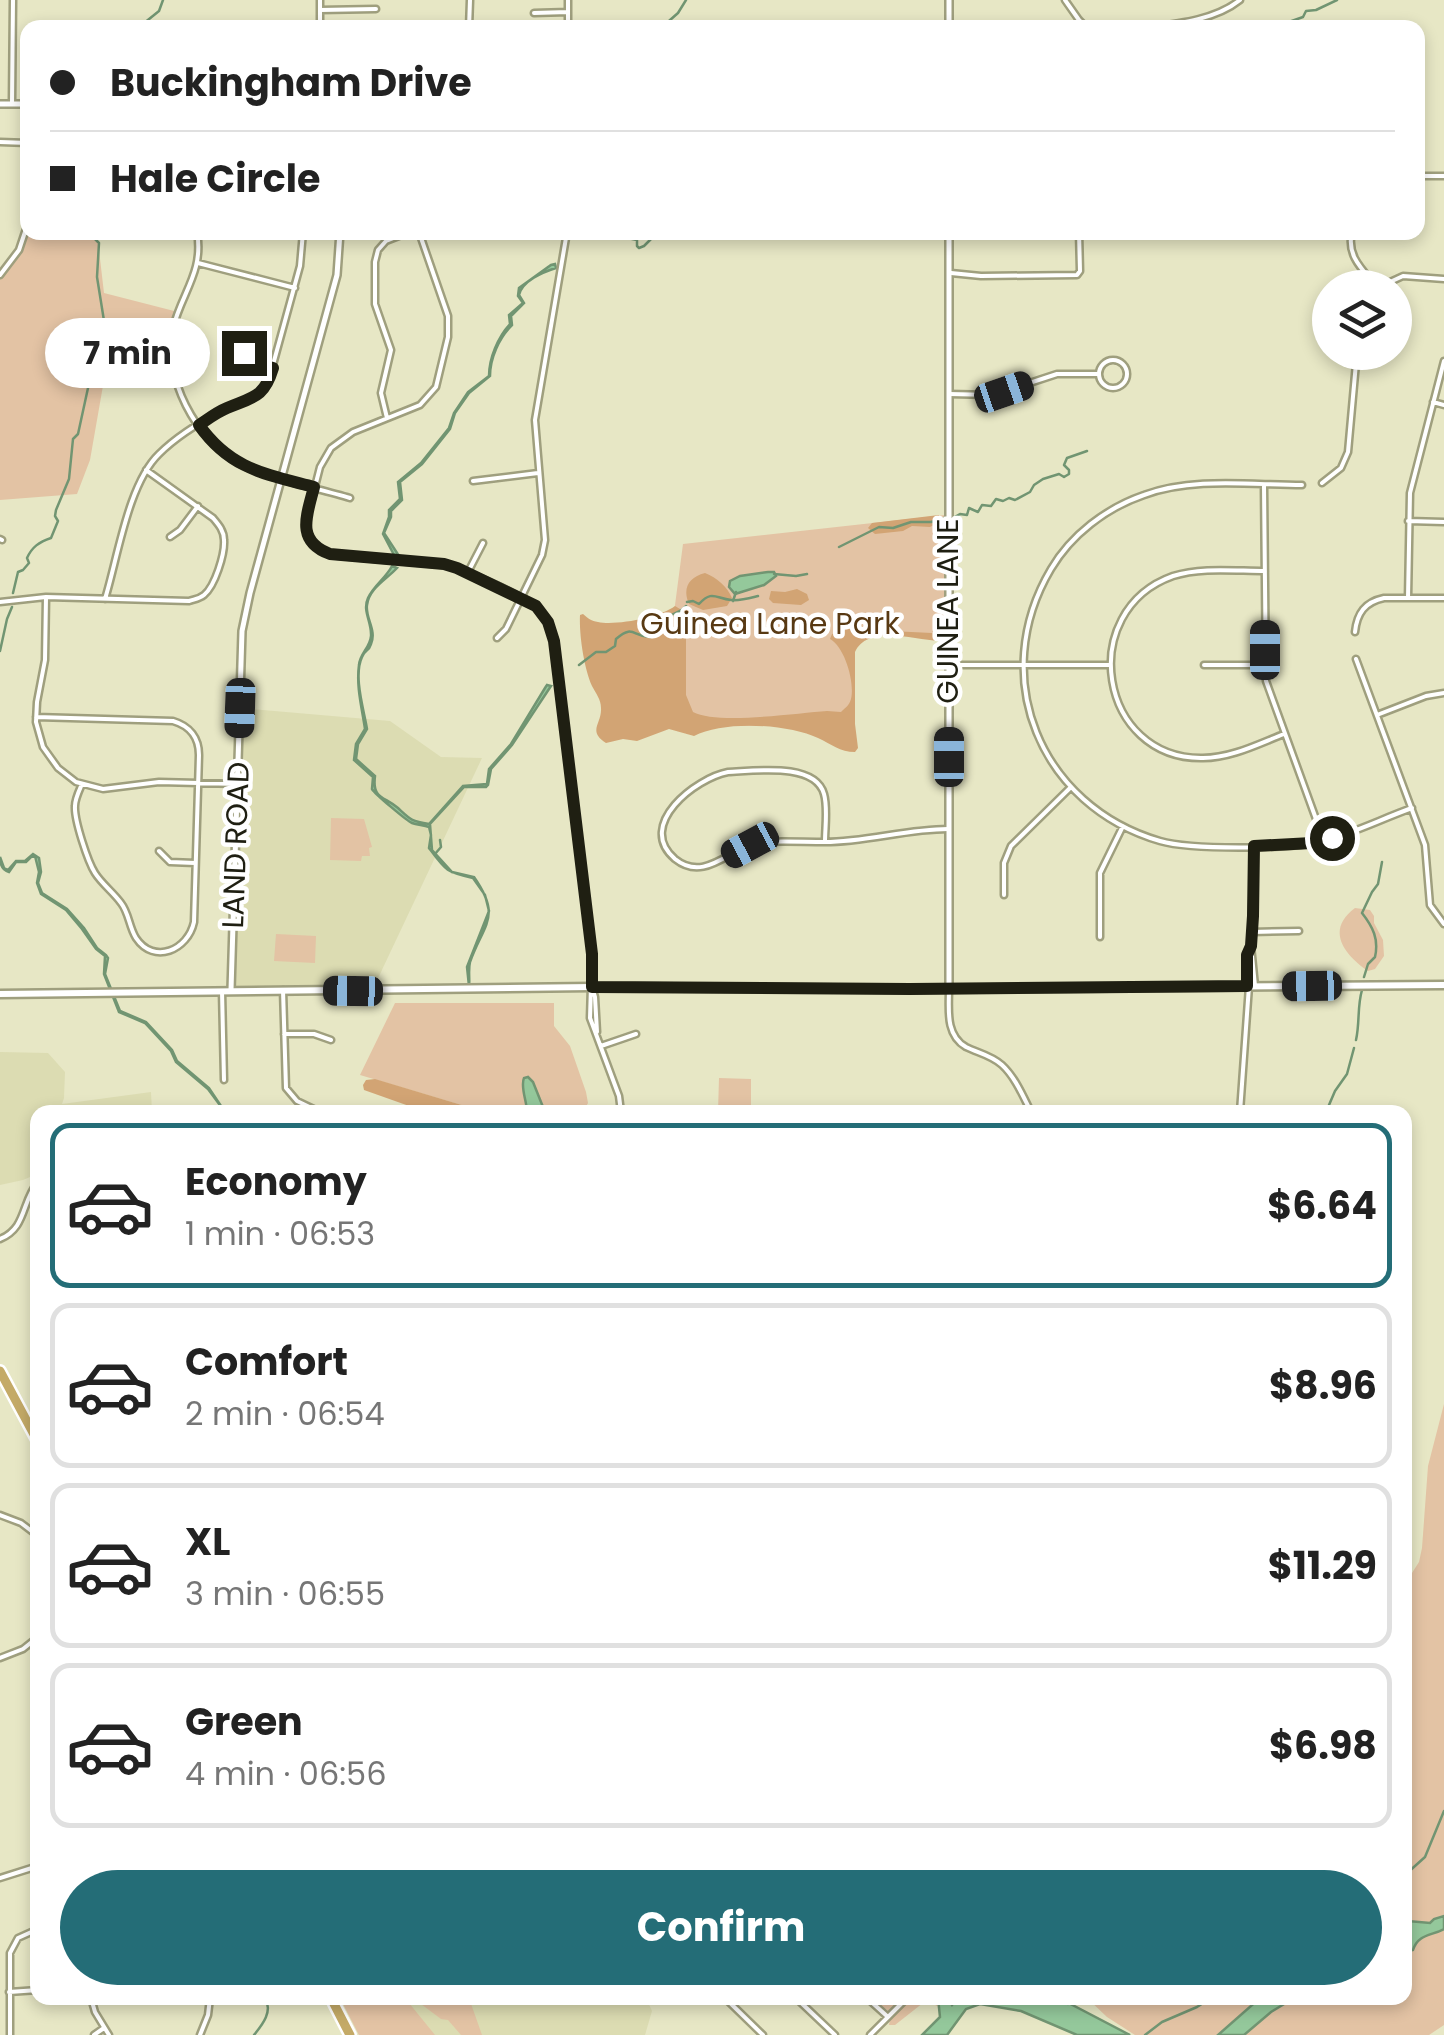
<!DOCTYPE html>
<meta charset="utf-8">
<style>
body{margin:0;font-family:Poppins,sans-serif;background:#f6f6f6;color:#222;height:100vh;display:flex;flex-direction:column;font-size:38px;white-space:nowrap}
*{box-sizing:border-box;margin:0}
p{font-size:32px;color:#767676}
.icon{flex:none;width:55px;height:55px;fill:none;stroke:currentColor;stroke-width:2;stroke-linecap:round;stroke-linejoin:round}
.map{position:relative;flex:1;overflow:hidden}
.details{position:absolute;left:30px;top:1105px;width:1382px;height:900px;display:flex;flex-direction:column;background:#fff;border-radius:20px;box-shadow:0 5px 15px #0003}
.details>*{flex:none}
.banner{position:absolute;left:20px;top:20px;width:1405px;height:220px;border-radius:20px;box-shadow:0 5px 15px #0003;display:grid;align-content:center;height:220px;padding:0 30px;background:#fff}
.fabs{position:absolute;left:1312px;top:270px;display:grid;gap:20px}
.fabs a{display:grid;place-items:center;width:100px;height:100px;border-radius:50%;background:#fff;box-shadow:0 5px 15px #0003;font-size:50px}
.end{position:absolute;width:45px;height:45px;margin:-22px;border:12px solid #1f1f12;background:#fff;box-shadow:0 0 0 5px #fff}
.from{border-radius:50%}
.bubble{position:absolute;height:70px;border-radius:35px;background:#fff;box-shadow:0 5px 15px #0003;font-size:32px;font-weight:700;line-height:70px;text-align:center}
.car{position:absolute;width:30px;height:60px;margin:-30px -15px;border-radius:12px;box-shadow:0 0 8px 2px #0007;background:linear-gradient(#222 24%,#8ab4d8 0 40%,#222 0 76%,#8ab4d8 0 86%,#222 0)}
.banner b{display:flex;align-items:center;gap:35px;height:95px;font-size:38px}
.banner b+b{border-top:2px solid #e0e0e0}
.banner i{width:25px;height:25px;background:#222}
ul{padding:18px 0 0;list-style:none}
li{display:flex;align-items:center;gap:30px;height:165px;margin:0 20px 15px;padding:0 10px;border:5px solid #e0e0e0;border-radius:20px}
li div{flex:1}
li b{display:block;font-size:38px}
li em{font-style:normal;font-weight:700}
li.selected{border-color:#246d77}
li>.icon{width:90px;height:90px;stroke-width:1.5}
.action{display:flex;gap:20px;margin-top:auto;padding:20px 30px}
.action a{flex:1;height:115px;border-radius:60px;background:#246d77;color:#fff;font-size:40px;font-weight:700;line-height:115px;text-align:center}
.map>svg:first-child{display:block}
.built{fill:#dcdcb2}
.green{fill:#e3c3a4}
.forest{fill:#d2a474}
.water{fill:#94c89b;stroke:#719572;stroke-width:2.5}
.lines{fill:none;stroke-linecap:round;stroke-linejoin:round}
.stream{stroke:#719572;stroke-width:2.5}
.minor-casing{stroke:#9f9f7e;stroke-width:9}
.tertiary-casing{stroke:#9f9f7e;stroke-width:10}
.secondary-casing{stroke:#9f9f7e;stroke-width:11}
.trunk-casing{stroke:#fff;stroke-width:14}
.minor{stroke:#fff;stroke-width:4}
.tertiary{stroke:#fff;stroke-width:5}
.secondary{stroke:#fff;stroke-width:6}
.trunk{stroke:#c4aa67;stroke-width:9}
.route{stroke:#1f1f12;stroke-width:12}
.labels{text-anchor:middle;stroke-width:9;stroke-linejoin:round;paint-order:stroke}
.street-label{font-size:30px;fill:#1f1f12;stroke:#fff}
.park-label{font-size:30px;fill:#583913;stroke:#fff}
</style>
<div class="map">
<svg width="1444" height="2035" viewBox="0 0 1444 2035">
<rect width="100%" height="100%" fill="#e7e7c5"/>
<path class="built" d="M 240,708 L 390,721 L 441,757 L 482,758 L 372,991 L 231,990 Z
M 0,1052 L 48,1053 L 65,1072 L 64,1098 L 62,1104 L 151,1092 L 152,1112 L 38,1112 L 37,1174 L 23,1180 L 0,1185 Z
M 340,1998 L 646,1998 L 652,2011 L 645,2035 L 359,2035 Z"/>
<path class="green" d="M 27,222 L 28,232 L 97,233 L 104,293 L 178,312 L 171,346 L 173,370 L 104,380 L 90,460 L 77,494 L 0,500 L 0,275 L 16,256 Z
M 945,515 L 946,633 L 855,634 L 855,725 L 686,726 L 672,628 L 683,544 Z
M 331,818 L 364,819 L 372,847 L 369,848 L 370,856 L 362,856 L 361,861 L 330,860 Z
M 1355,908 L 1370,910 L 1374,916 L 1374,923 L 1383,940 L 1384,956 L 1375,969 L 1368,971 C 1346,956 1324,931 1355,908 Z
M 276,934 L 316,936 L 315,963 L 274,961 Z
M 395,1003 L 554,1003 L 554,1026 L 570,1046 L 586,1092 L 588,1103 L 583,1112 L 485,1112 L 360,1075 Z
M 719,1078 L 751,1079 L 751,1112 L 718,1112 Z
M 1444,1366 L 1444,2025 L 1429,2035 L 1135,2035 L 1107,2017 L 1087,1998 L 1405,1998 L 1405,1584 L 1419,1562 L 1422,1548 L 1428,1466 L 1444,1404 Z
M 340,1998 L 405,1998 L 435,2035 L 359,2035 Z
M 413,1998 L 469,1998 L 482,2035 L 461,2035 L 448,2020 L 441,2019 Z
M 871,1998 L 949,1998 L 943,2004 L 936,2006 L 934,2000 L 928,1999 L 895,2025 L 889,2025 L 891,2013 Z"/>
<path class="forest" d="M 939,515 L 938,523 L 930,527 L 912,526 L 903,531 L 875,534 L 868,528 L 872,523 Z
M 705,573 C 717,578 727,586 732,598 L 727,606 L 703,610 L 689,604 C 682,588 689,577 705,573 Z
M 797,589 L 807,594 L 809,600 L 801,605 L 773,603 L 769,599 L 771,591 L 785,592 Z
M 675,606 L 680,609 L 676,620 L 680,624 L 687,622 L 693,626 C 705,621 726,620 736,627 L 708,629 L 686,636 L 686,695 L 693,712 C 717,725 797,713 827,711 L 841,712 C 846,707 849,706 851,699 C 855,683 845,647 830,639 L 832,634 L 849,629 L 932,633 L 941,638 L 939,641 C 914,640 868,624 855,652 L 855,724 L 858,748 L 855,752 C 840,752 831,744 818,738 C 788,724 724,720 694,736 L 669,729 L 637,741 L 623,739 L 606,743 C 587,731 602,724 601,708 C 601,699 596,694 592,686 C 584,668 579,635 580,615 L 583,614 C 589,619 591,621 598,622 C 616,626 661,617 675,606 Z
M 375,1079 L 485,1112 L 426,1112 L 364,1090 L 363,1085 L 366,1080 Z"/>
<path class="water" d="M 555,264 L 556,268 C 543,272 522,281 519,295 L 524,303 L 511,316 L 512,325 C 499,338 490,358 490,376 L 469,393 L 455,413 L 450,429 L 422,464 L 400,482 L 402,500 L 391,511 L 391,517 L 384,533 L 399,556 L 394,555 L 383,534 L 389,517 L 389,510 L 400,499 L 398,482 L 421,463 L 449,428 L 454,413 L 468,392 L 489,376 C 489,358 498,337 510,324 L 509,315 L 523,303 L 518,296 L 519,288 L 551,265 Z
M 392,566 L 397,568 C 387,579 369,588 367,605 C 365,618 377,630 371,644 C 368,653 366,648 362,657 C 353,676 364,710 367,729 L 358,744 L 356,759 L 375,776 C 372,799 384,796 398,808 C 411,820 411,821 429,824 L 463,786 L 487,784 L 489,769 L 511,744 L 545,688 L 547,685 L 551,686 L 512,745 L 491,769 L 488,785 L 486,787 L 464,787 L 430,824 L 432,850 L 452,872 L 474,877 C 502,917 484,923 470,962 C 468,970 470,980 469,986 L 467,967 L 489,911 L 485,895 L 473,878 C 446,872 446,871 429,848 L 431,835 L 429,827 C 423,825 417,825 412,823 C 407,821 375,794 372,789 L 373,777 L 354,760 L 356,744 L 365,729 C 362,708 356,687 359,665 C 360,653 370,648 371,636 C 372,622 362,611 368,598 C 374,585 386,578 392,566 Z
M 768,572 L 774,572 L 776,576 L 764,585 L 735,594 L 729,587 L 730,581 L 740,576 Z
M 33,854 L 39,858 L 41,872 L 38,883 L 42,893 L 67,909 L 84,928 L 97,948 L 106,955 L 108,958 L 105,974 L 120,1011 L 146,1022 L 172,1050 L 177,1061 L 209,1088 L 225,1112 L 208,1089 L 176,1062 L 171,1051 L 145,1023 L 119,1012 L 104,974 L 105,956 L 96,949 L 82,929 L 66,910 L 41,894 L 37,883 L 39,872 L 35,856 L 31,857 L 26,862 L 16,862 L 9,872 C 2,870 0,864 0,857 L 4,868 L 8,870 L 16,861 L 25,861 Z
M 528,1077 L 533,1082 L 545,1112 L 527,1112 C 527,1101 520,1087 524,1078 Z
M 1444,1916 L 1444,1929 C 1431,1936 1418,1934 1413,1950 L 1405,1952 L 1405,1923 L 1408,1921 L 1430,1923 L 1434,1919 Z
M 938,1998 L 947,1998 L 952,2005 L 958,1998 L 1059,1998 L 1130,2035 L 1077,2035 L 1021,2011 L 980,2004 L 966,2009 L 947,2035 L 922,2035 L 940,2017 Z
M 1260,1998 L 1294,1998 L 1271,2012 L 1244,2035 L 1218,2035 Z"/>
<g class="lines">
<path class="stream" d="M 138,28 L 159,11 L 163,0
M 661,28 L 678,13 L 686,0
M 1280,28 L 1286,23 L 1303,17 L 1306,11 L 1316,10 L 1337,0
M 597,232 L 601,236 L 606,232
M 618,232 L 618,236 L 637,240 L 637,246 L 639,248 L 644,246 L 652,238 L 648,232
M 884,232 C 904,234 925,231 943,235
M 958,235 L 967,232
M 953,518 L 960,514 L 967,515 L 969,508 L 978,512 L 982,505 L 991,506 L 996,499 L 1003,501 L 1009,498 L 1015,500 L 1030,492 L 1034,485 L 1043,479 L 1059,474 L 1064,477 L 1069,474 L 1069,470 L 1064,465 L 1067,458 L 1087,451
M 839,547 L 879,527 L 893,528 L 911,522 L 931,522 L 944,518
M 774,574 L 796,576 L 807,574
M 13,593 L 18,572 L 23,570 L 29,563 L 27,558 C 32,547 39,542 51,538 L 58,521 L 55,516 L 56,510 L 69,479 L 73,439 L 78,434 L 88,388 L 99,367 L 102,356 L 105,327 L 97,277 L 99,243 L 88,232
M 733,601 L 736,592
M 687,602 L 693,601 L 699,604 C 712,590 715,598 731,600 C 740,601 750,598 758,596
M 653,634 L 652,624 C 660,615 677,617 686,606
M 0,651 L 7,619 L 12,607
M 579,665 L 596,652 L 606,652 L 615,646 L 616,639 C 634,623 633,638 651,637
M 435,854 L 441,847 L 440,840
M 1364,977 L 1368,964 L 1375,957 C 1379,939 1373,927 1362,913 L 1372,892 L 1378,884 L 1382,862
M 1356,1040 C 1360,1022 1357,1007 1362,990
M 1326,1112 L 1335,1091 L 1347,1074 L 1354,1048
M 1405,1875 L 1425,1857 L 1444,1811
M 1068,2004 L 1080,1998
M 254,2035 C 263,2024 273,2011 265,1998
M 1145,2035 L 1162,2022 L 1197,2007 L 1211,1998"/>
<defs>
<path id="minor" d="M 568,0 L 568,28
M 1065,0 L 1079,20 L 1087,28
M 320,10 L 376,9
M 534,13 L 568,12
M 320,28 L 320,0
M 469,28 L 470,0
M 1142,28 C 1174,24 1214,21 1240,0
M 12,104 L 13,0
M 0,142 L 28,143
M 1418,176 L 1444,176
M 197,232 C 204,272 182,292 173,328 C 162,376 196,441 240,464 C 268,479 318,488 350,498
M 419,232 L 448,316 L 448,337 L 436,387 L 420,405 L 353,432 L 331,448 L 320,467 L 305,526 L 313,545 L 330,555 L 444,565 L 457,568 C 478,577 527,596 541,612 C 549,620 552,630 554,641 L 592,954 L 590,1018 L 619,1096 L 621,1112
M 1352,232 C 1346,256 1363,270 1377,287
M 198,263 L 295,288
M 951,273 L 981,276 L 1077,275 L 1080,271 L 1079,232
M 0,275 L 19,250 L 28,223
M 1377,288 L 1403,276 L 1444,279
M 239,344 L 250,360 L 273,368
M1099 374a14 14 0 1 1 28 0a14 14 0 1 1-28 0Z
M 949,394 L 993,395 L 1057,374 L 1099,374
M 1433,402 L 1444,405
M 387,418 L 381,393 L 391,350 L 375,304 L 375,262 L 378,250 L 386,241 L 409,232
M 473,481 L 538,473
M 1322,483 L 1341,468 L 1348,452 L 1357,352
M 1302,485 C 1250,485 1193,477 1144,495 C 1106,508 1071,535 1051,569 C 987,677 1040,806 1160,841 C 1191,850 1287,849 1319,842 C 1350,835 1381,819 1412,808
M 1264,486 L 1266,681 L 1324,841
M 1408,521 L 1444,522
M 170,537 L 180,530 L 198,506
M 0,539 L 2,540
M 1265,571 C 1235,571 1201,567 1173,576 C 1075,611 1099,760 1203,758 C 1231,758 1258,744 1284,734
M 468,572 L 483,543
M 46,597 L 45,660 L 37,702 L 36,722 L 43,747 L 58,768 L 76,782 L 103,789 L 159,782 L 238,784
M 1408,598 L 1410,493 L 1444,361
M 105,599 C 118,557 128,484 159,454 C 176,437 202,421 223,410 C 240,401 258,400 268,383 L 300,266 L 303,232
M 0,602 L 46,597 L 189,601 C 195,599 199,599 204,595 C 215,586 225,554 224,540 C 224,531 219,525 213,518 L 146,470
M 1355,632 C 1357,613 1365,602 1384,598 L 1444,598
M 497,638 L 506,629 L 542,555 L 545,540 L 535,420 L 567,232
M 1356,659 L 1425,845 L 1430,905 L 1444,924
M 949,665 L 1109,665
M 1204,665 L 1265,665
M 1377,715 L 1426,696 L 1444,693
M 36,717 L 173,721 C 190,726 199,738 199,755 L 194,922 C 188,950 154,965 136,938 C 129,927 129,913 121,903 C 113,892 102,884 95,873 C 88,862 74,820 75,806 C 75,799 79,791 82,784
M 728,772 C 755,771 815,762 824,794 C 828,808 825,827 825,842 C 804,842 783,841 762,842 C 732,845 706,884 675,859 C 635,825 696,778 728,772 Z
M 825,842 C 867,842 906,829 948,829
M 1254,847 L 1251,946 L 1255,986
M 159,851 L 170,862 L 195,863
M 1004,895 L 1004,863 L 1011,846 L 1070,788
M 1252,932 L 1299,931
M 1100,937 L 1100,873 L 1123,826
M 1247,985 L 1247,955 L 1251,946
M 592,987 L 595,997 L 597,1032
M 949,989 C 949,1009 945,1035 966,1047 C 978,1053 991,1055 1002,1065 C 1015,1077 1023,1096 1031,1112
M 283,990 L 286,1088 L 297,1101 L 320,1112
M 222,991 L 224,1080
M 284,1034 L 314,1034 L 331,1040
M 601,1046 L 636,1034
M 621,1112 L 632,1112
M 1240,1112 L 1249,986
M 0,1239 C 27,1228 21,1202 38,1182
M 0,1515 L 21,1523 L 38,1536
M 0,1658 L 23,1649 L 38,1637
M 0,1878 L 38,1866
M 9,1992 L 38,1990
M 91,1998 L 95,2012 L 109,2035
M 725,1998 L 763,2035
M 796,1998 L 835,2035
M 867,1998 L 888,2017
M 10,2035 L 10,1953 L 18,1938 L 38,1929
M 94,2035 L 104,2028
M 200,2035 L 208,2015 L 210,1998
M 870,2035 L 907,1998"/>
<path id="tertiary" d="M 949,0 L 949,28
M 0,104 L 28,104
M 949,989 L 949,232
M 231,990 L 242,631 L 250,593 L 337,275 L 340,232"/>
<path id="secondary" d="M 0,994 L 592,987 L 910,989 L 1444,985"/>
<path id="trunk" d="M 0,1371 L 38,1442
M 331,1998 L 350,2035"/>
</defs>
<use href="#minor" class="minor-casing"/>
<use href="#tertiary" class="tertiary-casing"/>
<use href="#secondary" class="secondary-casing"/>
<use href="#trunk" class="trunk-casing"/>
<use href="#minor" class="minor"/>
<use href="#tertiary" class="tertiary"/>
<use href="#secondary" class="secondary"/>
<use href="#trunk" class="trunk"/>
</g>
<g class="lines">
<path class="route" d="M 244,353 L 255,363 L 273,368 C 264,398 253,397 227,408 C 217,412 208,419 199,425 C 230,469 265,474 314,487 C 307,515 295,541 330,554 L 444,564 L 457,568 L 536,606 L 548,622 L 554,641 L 592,954 L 592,987 L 910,989 L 1247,986 L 1247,955 L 1251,946 L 1253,916 L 1254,846 L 1312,843 L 1332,838"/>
</g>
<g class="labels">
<g class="street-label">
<text transform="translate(948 611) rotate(-90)" y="10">GUINEA LANE</text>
<text transform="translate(236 845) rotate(-88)" y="10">LAND ROAD</text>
</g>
<g class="park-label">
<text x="770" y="634">Guinea Lane Park</text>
</g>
</g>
</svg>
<div class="fabs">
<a><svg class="icon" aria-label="layers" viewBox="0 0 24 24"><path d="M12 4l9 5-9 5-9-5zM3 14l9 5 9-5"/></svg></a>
</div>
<i class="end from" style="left:1332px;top:838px"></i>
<i class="end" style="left:244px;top:353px"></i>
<div class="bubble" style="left:45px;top:318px;width:165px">7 min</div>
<i class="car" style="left:1004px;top:392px;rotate:71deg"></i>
<i class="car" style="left:1265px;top:650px;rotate:0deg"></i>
<i class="car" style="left:240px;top:708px;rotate:182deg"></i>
<i class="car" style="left:949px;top:757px;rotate:0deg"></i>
<i class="car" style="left:750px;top:845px;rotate:242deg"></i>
<i class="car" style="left:1312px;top:986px;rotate:269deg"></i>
<i class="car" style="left:353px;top:991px;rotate:271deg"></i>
<div class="banner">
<b><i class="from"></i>Buckingham Drive</b>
<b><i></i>Hale Circle</b>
</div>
<section class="details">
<ul>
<li class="selected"><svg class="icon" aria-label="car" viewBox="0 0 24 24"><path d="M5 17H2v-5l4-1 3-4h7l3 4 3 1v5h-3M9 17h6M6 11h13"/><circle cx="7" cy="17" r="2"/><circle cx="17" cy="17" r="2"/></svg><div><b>Economy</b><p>1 min · 06:53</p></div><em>$6.64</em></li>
<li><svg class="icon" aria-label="car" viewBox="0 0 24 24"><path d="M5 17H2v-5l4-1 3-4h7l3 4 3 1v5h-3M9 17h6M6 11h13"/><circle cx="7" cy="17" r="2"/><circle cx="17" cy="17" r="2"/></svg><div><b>Comfort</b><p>2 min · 06:54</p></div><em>$8.96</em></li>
<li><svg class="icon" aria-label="car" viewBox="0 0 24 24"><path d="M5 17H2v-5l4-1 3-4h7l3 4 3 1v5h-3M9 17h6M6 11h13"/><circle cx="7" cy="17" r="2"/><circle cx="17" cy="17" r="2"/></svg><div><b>XL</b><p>3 min · 06:55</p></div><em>$11.29</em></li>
<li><svg class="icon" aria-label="car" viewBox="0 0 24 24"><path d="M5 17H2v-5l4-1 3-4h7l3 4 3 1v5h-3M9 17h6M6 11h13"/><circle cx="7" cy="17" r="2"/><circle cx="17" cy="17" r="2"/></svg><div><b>Green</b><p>4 min · 06:56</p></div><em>$6.98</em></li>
</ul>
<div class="action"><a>Confirm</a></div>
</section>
</div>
